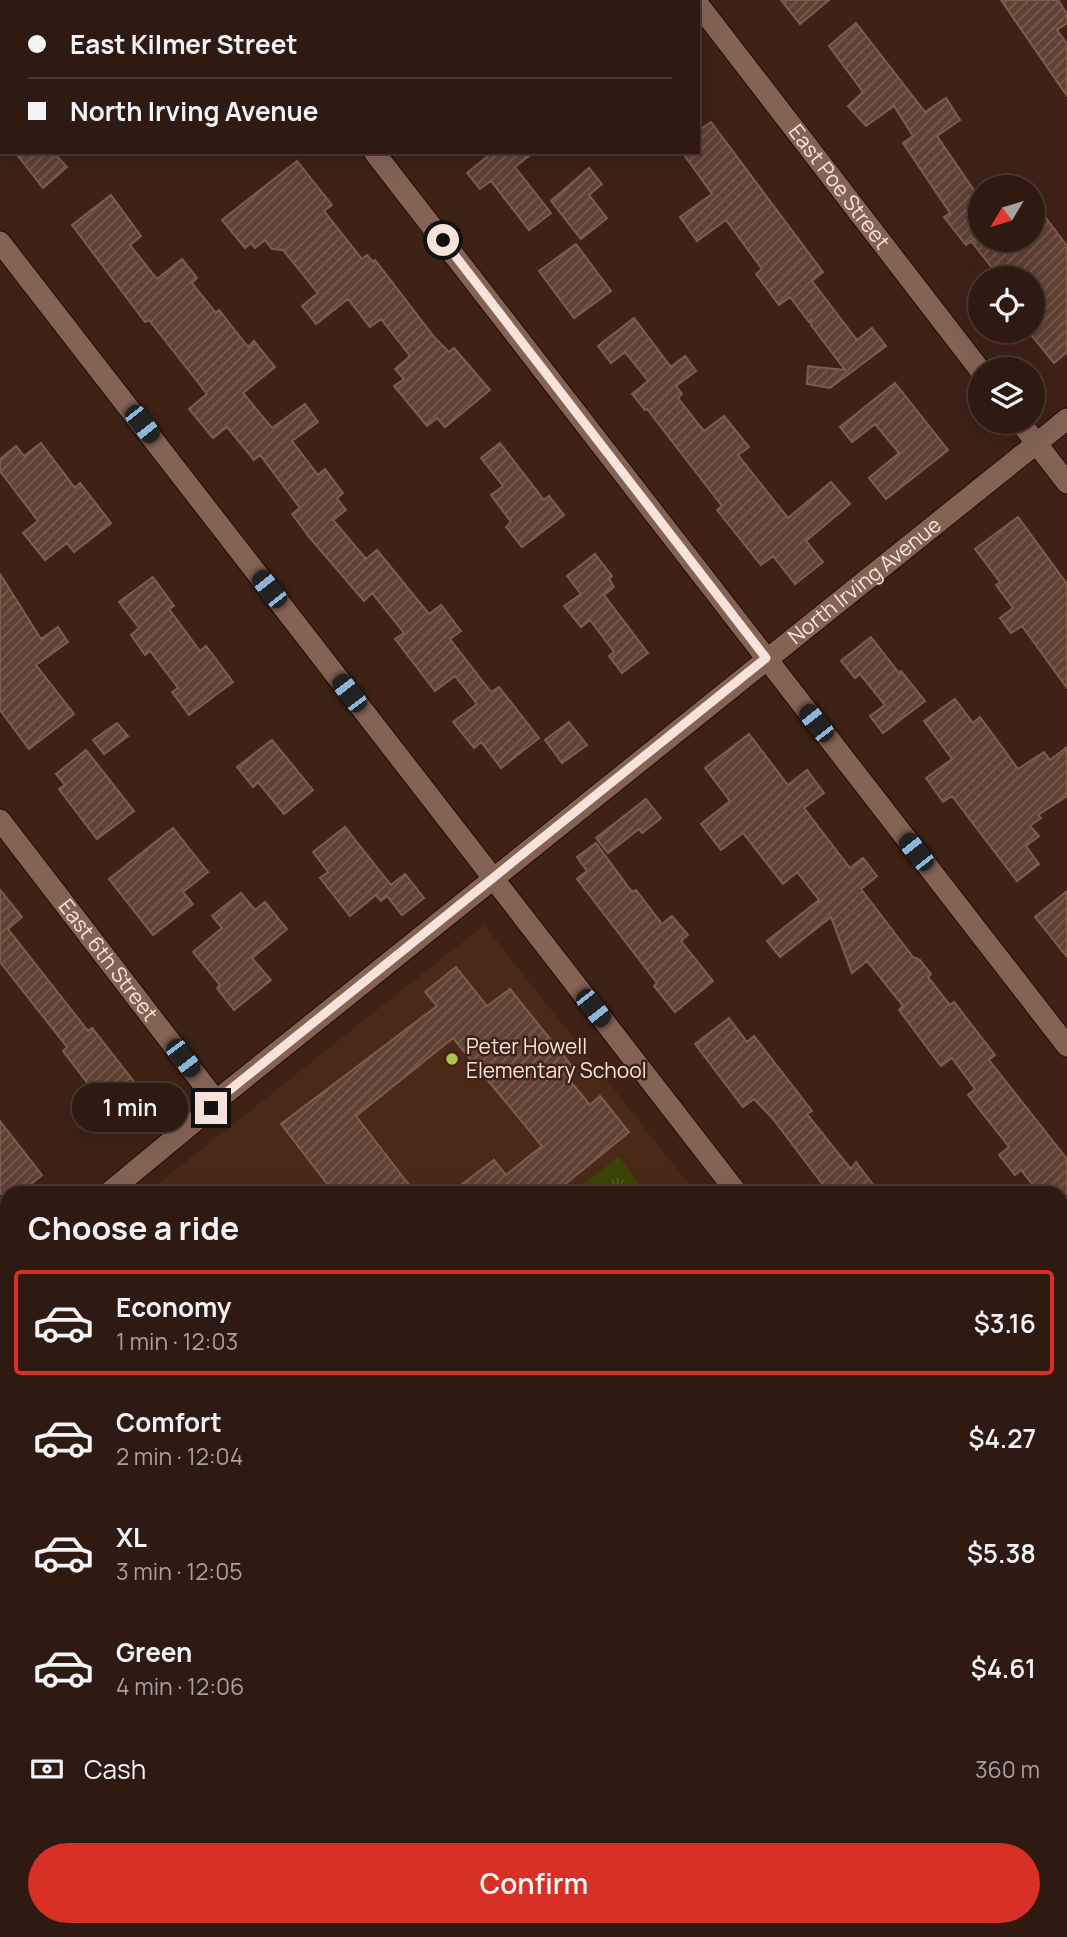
<!DOCTYPE html>
<meta charset="utf-8">
<style>
body{margin:0;font-family:Manrope,sans-serif;background:#3a271e;color:#f1f3f6;height:100vh;display:flex;flex-direction:column;font-size:26px;white-space:nowrap}
*{box-sizing:border-box;margin:0}
p{font-size:23px;color:#a7a19f}
.icon{flex:none;width:38px;height:38px;fill:none;stroke:currentColor;stroke-width:2;stroke-linecap:round;stroke-linejoin:round}
.map{position:relative;flex:1;overflow:hidden}
.sheet{position:absolute;left:0px;top:1186px;width:1068px;height:751px;display:flex;flex-direction:column;background:#2e1a10;border-radius:21px 21px 0 0;box-shadow:0 7px 28px #0002,0 0 0 2px #493830}
.sheet>*{flex:none}
.guide{position:absolute;left:0px;top:0px;width:700px;height:154px;box-shadow:0 7px 28px #0002,0 0 0 2px #493830;display:grid;align-content:center;height:154px;padding:0 28px;background:#2e1a10}
.needle{width:46px;rotate:232deg}
.fabs{position:absolute;left:968px;top:175px;display:grid;gap:14px}
.fabs a{display:grid;place-items:center;width:77px;height:77px;border-radius:50%;background:#2e1a10;box-shadow:0 7px 28px #0002,0 0 0 2px #493830;font-size:35px}
.end{position:absolute;width:32px;height:32px;margin:-16px;border:9px solid #f7e3db;background:#111;box-shadow:0 0 0 4px #111}
.from{border-radius:50%}
.bubble{position:absolute;height:49px;border-radius:24px;background:#2e1a10;box-shadow:0 7px 28px #0002,0 0 0 2px #493830;font-size:23px;font-weight:600;line-height:49px;text-align:center}
.car{position:absolute;width:21px;height:42px;margin:-21px -10px;border-radius:9px;box-shadow:0 0 5px 2px #0007;background:linear-gradient(#222 24%,#8ab4d8 0 40%,#222 0 76%,#8ab4d8 0 86%,#222 0)}
.guide b{display:flex;align-items:center;gap:24px;height:66px;font-size:26px}
.guide b+b{border-top:2px solid #493830}
.guide i{width:18px;height:18px;background:#f1f3f6}
ul{padding:0;list-style:none}
li{display:flex;align-items:center;gap:21px;height:105px;margin:0 14px 10px;padding:0 14px;border:4px solid transparent;border-radius:7px}
li div{flex:1}
li b{display:block;font-size:26px}
li em{font-style:normal;font-weight:600}
li.selected{border-color:#d93025}
li>.icon{width:63px;height:63px;stroke-width:1.5}
h2{padding:0 28px;font-size:32px;line-height:84px}
.pay{display:flex;align-items:center;gap:18px;height:77px;padding:0 28px;font-size:26px}
.pay p{margin-inline-start:auto}
.primary-button{display:flex;gap:14px;margin-top:auto;padding:14px 28px}
.primary-button a{flex:1;height:80px;border-radius:42px;background:#d93025;color:#fff;font-size:28px;font-weight:600;line-height:80px;text-align:center}
.map>svg:first-child{display:block}
.commercial{fill:#3f2c33}
.built{fill:#4c2819}
.grass{fill:url(#grass-tufts)}
.lines{fill:none;stroke-linecap:round;stroke-linejoin:round}
.stream{stroke:#7094b7;stroke-width:7}
.building{fill:url(#building-hatch);stroke:#7e5d4f;stroke-width:2}
.street-casing{stroke:#240a02;stroke-width:23}
.secondary-casing{stroke:#240a02;stroke-width:23}
.street{stroke:#846355;stroke-width:21}
.secondary{stroke:#846355;stroke-width:21}
.route{stroke:#f7e3db;stroke-width:9}
.poi-dot{fill:#b2c34c;stroke:#3e2216;stroke-width:2.5}
.labels{text-anchor:middle;stroke-width:5;stroke-linejoin:round;paint-order:stroke}
.street-label{font-size:21px;fill:#f7e3db;stroke:#3e2216}
.poi-label{font-size:21px;fill:#f7e3db;stroke:#3e2216;text-anchor:start}
</style>
<div class="map">
<svg width="1067" height="1937" viewBox="0 0 1067 1937">
<defs>
<pattern id="grass-tufts" width="24" height="20" patternUnits="userSpaceOnUse" patternTransform="scale(1.75)"><rect width="24" height="20" fill="#3b4405"/><path d="M3 7l-1-3M5 7V3M7 7l1-3M15 17l-1-3M17 17v-4M19 17l1-3" fill="none" stroke="#585f29"/></pattern>
<pattern id="building-hatch" width="6" height="6" patternUnits="userSpaceOnUse" patternTransform="scale(1.75)"><rect width="6" height="6" fill="#604134"/><path d="M-1 1l2-2M0 6l6-6M5 7l2-2" fill="none" stroke="#785c51"/></pattern>
</defs>
<rect width="100%" height="100%" fill="#3e2216"/>
<path class="commercial" d="M 1067,1902 L 1067,1937 L 1023,1937 L 1031,1930 L 1060,1930 L 1061,1907 Z"/>
<path class="built" d="M 484,925 L 696,1193 L 145,1194 Z
M 7,1303 L 7,1351 L 0,1342 L 0,1308 Z"/>
<path class="grass" d="M 619,1157 L 643,1189 L 638,1193 L 571,1193 Z"/>
<g class="lines">
<path class="stream" d="M 313,1937 L 319,1930"/>
</g>
<path class="building" d="M 781,0 L 829,0 L 800,24 Z
M 1001,0 L 1058,0 L 1067,14 L 1067,23 L 1057,30 L 1067,44 L 1067,96 Z
M 856,23 L 925,112 L 946,98 L 960,120 L 937,136 L 980,199 L 980,234 L 972,240 L 1032,240 L 1032,227 L 1046,218 L 1067,246 L 1067,352 L 1054,363 L 1032,336 L 1032,278 L 1000,278 L 971,241 L 966,245 L 944,217 L 950,213 L 903,143 L 913,136 L 894,106 L 866,126 L 848,106 L 863,92 L 829,46 Z
M 711,122 L 823,272 L 812,281 L 857,340 L 872,328 L 886,346 L 830,388 L 807,384 L 808,366 L 845,370 L 811,325 L 811,320 L 809,322 L 790,297 L 779,305 L 756,274 L 762,269 L 726,220 L 697,241 L 680,217 L 712,194 L 682,152 L 698,152 L 698,131 Z
M 15,152 L 53,152 L 67,167 L 43,188 Z
M 493,152 L 534,152 L 515,167 L 551,213 L 529,230 L 491,181 L 480,189 L 467,173 Z
M 297,161 L 332,205 L 324,211 L 362,259 L 367,255 L 373,262 L 375,260 L 435,338 L 449,352 L 454,348 L 490,390 L 445,427 L 437,418 L 427,426 L 394,386 L 404,379 L 395,369 L 410,356 L 381,319 L 370,327 L 348,299 L 316,324 L 302,306 L 318,293 L 283,250 L 272,249 L 265,240 L 255,248 L 251,243 L 245,248 L 222,220 Z
M 589,168 L 602,184 L 589,195 L 607,218 L 581,239 L 551,201 Z
M 111,195 L 141,236 L 130,245 L 157,279 L 182,259 L 197,278 L 192,283 L 216,313 L 219,310 L 248,347 L 254,341 L 275,367 L 243,393 L 272,428 L 305,404 L 318,422 L 292,441 L 318,475 L 325,469 L 343,493 L 337,498 L 346,510 L 333,520 L 366,559 L 377,550 L 429,614 L 441,605 L 461,631 L 450,639 L 491,692 L 499,687 L 539,738 L 501,768 L 481,742 L 474,748 L 453,722 L 477,704 L 455,676 L 435,691 L 395,639 L 404,633 L 372,593 L 364,601 L 310,538 L 292,514 L 300,508 L 260,455 L 254,460 L 227,427 L 213,438 L 189,409 L 207,394 L 149,320 L 145,322 L 72,225 Z
M 576,244 L 611,291 L 574,318 L 539,271 Z
M 634,318 L 671,367 L 685,356 L 696,371 L 676,386 L 682,394 L 678,398 L 704,431 L 724,416 L 749,447 L 738,455 L 788,518 L 831,482 L 850,504 L 806,541 L 823,562 L 795,584 L 773,556 L 761,565 L 717,510 L 722,506 L 647,409 L 645,410 L 632,394 L 648,381 L 625,352 L 611,363 L 598,346 Z
M 895,383 L 948,450 L 886,499 L 869,478 L 899,453 L 875,424 L 852,442 L 840,427 Z
M 41,443 L 75,488 L 80,483 L 111,523 L 74,552 L 67,543 L 45,560 L 23,533 L 38,521 L 0,471 L 0,459 L 16,446 L 24,456 Z
M 500,443 L 544,500 L 549,496 L 564,515 L 522,547 L 506,527 L 511,522 L 491,495 L 503,486 L 481,458 Z
M 1018,517 L 1067,584 L 1067,688 L 1022,626 L 1011,633 L 1000,618 L 1013,608 L 996,585 L 1000,582 L 975,549 Z
M 595,554 L 612,576 L 609,579 L 614,587 L 604,595 L 648,653 L 622,673 L 609,656 L 614,652 L 590,620 L 581,627 L 564,606 L 581,594 L 567,576 Z
M 0,574 L 41,639 L 58,627 L 68,642 L 36,665 L 74,714 L 29,749 L 0,710 Z
M 153,577 L 174,606 L 169,609 L 200,651 L 206,646 L 233,682 L 189,715 L 172,692 L 178,688 L 150,651 L 145,655 L 131,635 L 139,628 L 119,602 Z
M 871,637 L 899,673 L 901,671 L 925,701 L 883,733 L 870,716 L 885,705 L 860,674 L 855,678 L 841,661 Z
M 955,699 L 973,723 L 980,717 L 1018,769 L 1044,752 L 1050,760 L 1067,747 L 1067,796 L 1038,815 L 1041,818 L 1030,826 L 1039,836 L 1026,846 L 1039,864 L 1017,881 L 952,796 L 943,802 L 926,778 L 952,759 L 924,721 Z
M 569,722 L 587,745 L 562,763 L 545,740 Z
M 117,723 L 128,736 L 104,754 L 93,740 Z
M 749,734 L 788,785 L 807,770 L 824,793 L 804,808 L 850,868 L 863,858 L 877,876 L 861,889 L 913,957 L 920,960 L 931,974 L 928,977 L 950,1005 L 954,1002 L 995,1055 L 989,1060 L 1067,1159 L 1067,1194 L 1040,1194 L 1021,1170 L 1015,1175 L 999,1155 L 1009,1147 L 968,1095 L 975,1089 L 952,1058 L 941,1066 L 899,1010 L 903,1006 L 867,961 L 852,973 L 831,917 L 780,957 L 767,941 L 819,900 L 797,872 L 783,884 L 743,833 L 721,850 L 701,824 L 730,801 L 705,768 Z
M 272,740 L 313,790 L 284,814 L 258,782 L 253,787 L 237,767 Z
M 86,750 L 134,811 L 97,839 L 59,789 L 65,785 L 56,774 Z
M 646,799 L 661,818 L 642,833 L 639,829 L 608,853 L 596,838 Z
M 345,827 L 391,885 L 405,874 L 424,898 L 402,915 L 387,896 L 381,901 L 376,895 L 350,916 L 320,878 L 328,872 L 313,852 Z
M 173,828 L 208,872 L 183,892 L 193,904 L 153,935 L 109,879 Z
M 596,843 L 632,892 L 636,890 L 662,924 L 672,916 L 688,935 L 681,941 L 713,981 L 675,1012 L 654,986 L 657,983 L 577,879 L 587,871 L 577,857 Z
M 0,890 L 22,917 L 8,929 L 88,1031 L 92,1028 L 139,1088 L 109,1111 L 63,1051 L 67,1047 L 0,962 Z
M 1067,891 L 1067,957 L 1035,917 Z
M 241,893 L 255,910 L 265,902 L 287,929 L 252,958 L 271,980 L 234,1010 L 217,988 L 220,985 L 193,952 L 222,928 L 212,916 Z
M 456,967 L 487,1006 L 510,989 L 574,1069 L 566,1076 L 590,1105 L 600,1096 L 629,1132 L 553,1194 L 449,1194 L 494,1160 L 506,1175 L 542,1146 L 453,1038 L 356,1116 L 416,1194 L 335,1194 L 281,1124 L 437,1006 L 425,992 Z
M 729,1018 L 747,1042 L 754,1036 L 812,1111 L 807,1114 L 851,1169 L 856,1162 L 880,1194 L 830,1194 L 773,1119 L 754,1099 L 743,1107 L 695,1044 Z
M 0,1121 L 42,1175 L 19,1194 L 0,1194 Z"/>
<g class="lines">
<defs>
<g id="street">
<path d="M 257,0 L 258,2"/>
<path id="s1" d="M 698,4 L 980,370"/>
<path d="M 374,152 L 1067,1046"/>
<path d="M 0,242 L 738,1194"/>
<path d="M 1020,422 L 1067,483"/>
<path id="s2" d="M 0,820 L 216,1101"/>
<path id="s3" d="M 107,1194 L 211,1108 L 216,1101 L 1067,419"/>
<path d="M 0,1281 L 7,1276"/>
<path d="M 1060,1314 L 1067,1309"/>
<path d="M 1060,1609 L 1067,1617"/>
<path d="M 278,1937 L 284,1930"/>
<path d="M 351,1937 L 356,1930"/>
</g>
<path id="secondary" d="M 0,1393 L 7,1402
M 414,1930 L 419,1937"/>
</defs>
<use href="#street" class="street-casing"/>
<use href="#secondary" class="secondary-casing"/>
<use href="#street" class="street"/>
<use href="#secondary" class="secondary"/>
</g>
<g class="lines">
<path class="route" d="M 211,1108 L 216,1101 L 766,658 L 443,240"/>
</g>
<circle class="poi-dot" cx="452" cy="1059" r="7"/>
<g class="labels">
<g class="street-label">
<text dy="7" stroke="none"><textPath href="#s1" startOffset="231">East Poe Street</textPath></text>
<text dy="7" stroke="none"><textPath href="#s3" startOffset="975">North Irving Avenue</textPath></text>
<text dy="7" stroke="none"><textPath href="#s2" startOffset="177">East 6th Street</textPath></text>
</g>
<g class="poi-label">
<text x="466" y="1054">Peter Howell<tspan x="466" dy="24">Elementary School</tspan></text>
</g>
</g>
</svg>
<div class="fabs">
<a><svg class="needle" viewBox="-14 -14 28 28"><path d="M0-13l5 13h-10z" fill="#e53935"/><path d="M0 13l5-13h-10z" fill="#a7a19f"/></svg></a>
<a><svg class="icon" aria-label="locate" viewBox="0 0 24 24"><circle cx="12" cy="12" r="6"/><path d="M12 2v4M12 18v4M2 12h4M18 12h4"/></svg></a>
<a><svg class="icon" aria-label="layers" viewBox="0 0 24 24"><path d="M12 4l9 5-9 5-9-5zM3 14l9 5 9-5"/></svg></a>
</div>
<i class="end from" style="left:443px;top:240px"></i>
<i class="end" style="left:211px;top:1108px"></i>
<div class="bubble" style="left:72px;top:1083px;width:116px">1 min</div>
<i class="car" style="left:142px;top:424px;rotate:142deg"></i>
<i class="car" style="left:269px;top:589px;rotate:322deg"></i>
<i class="car" style="left:349px;top:693px;rotate:323deg"></i>
<i class="car" style="left:816px;top:723px;rotate:322deg"></i>
<i class="car" style="left:916px;top:852px;rotate:322deg"></i>
<i class="car" style="left:593px;top:1008px;rotate:142deg"></i>
<i class="car" style="left:183px;top:1058px;rotate:143deg"></i>
<div class="guide">
<b><i class="from"></i>East Kilmer Street</b>
<b><i></i>North Irving Avenue</b>
</div>
<section class="sheet">
<h2>Choose a ride</h2>
<ul>
<li class="selected"><svg class="icon" aria-label="car" viewBox="0 0 24 24"><path d="M5 17H2v-5l4-1 3-4h7l3 4 3 1v5h-3M9 17h6M6 11h13"/><circle cx="7" cy="17" r="2"/><circle cx="17" cy="17" r="2"/></svg><div><b>Economy</b><p>1 min · 12:03</p></div><em>$3.16</em></li>
<li><svg class="icon" aria-label="car" viewBox="0 0 24 24"><path d="M5 17H2v-5l4-1 3-4h7l3 4 3 1v5h-3M9 17h6M6 11h13"/><circle cx="7" cy="17" r="2"/><circle cx="17" cy="17" r="2"/></svg><div><b>Comfort</b><p>2 min · 12:04</p></div><em>$4.27</em></li>
<li><svg class="icon" aria-label="car" viewBox="0 0 24 24"><path d="M5 17H2v-5l4-1 3-4h7l3 4 3 1v5h-3M9 17h6M6 11h13"/><circle cx="7" cy="17" r="2"/><circle cx="17" cy="17" r="2"/></svg><div><b>XL</b><p>3 min · 12:05</p></div><em>$5.38</em></li>
<li><svg class="icon" aria-label="car" viewBox="0 0 24 24"><path d="M5 17H2v-5l4-1 3-4h7l3 4 3 1v5h-3M9 17h6M6 11h13"/><circle cx="7" cy="17" r="2"/><circle cx="17" cy="17" r="2"/></svg><div><b>Green</b><p>4 min · 12:06</p></div><em>$4.61</em></li>
</ul>
<div class="pay"><svg class="icon" aria-label="cash" viewBox="0 0 24 24"><path d="M3 7h18v10H3z"/><circle cx="12" cy="12" r="2"/></svg>Cash<p>360 m</p></div>
<div class="primary-button"><a>Confirm</a></div>
</section>
</div>
